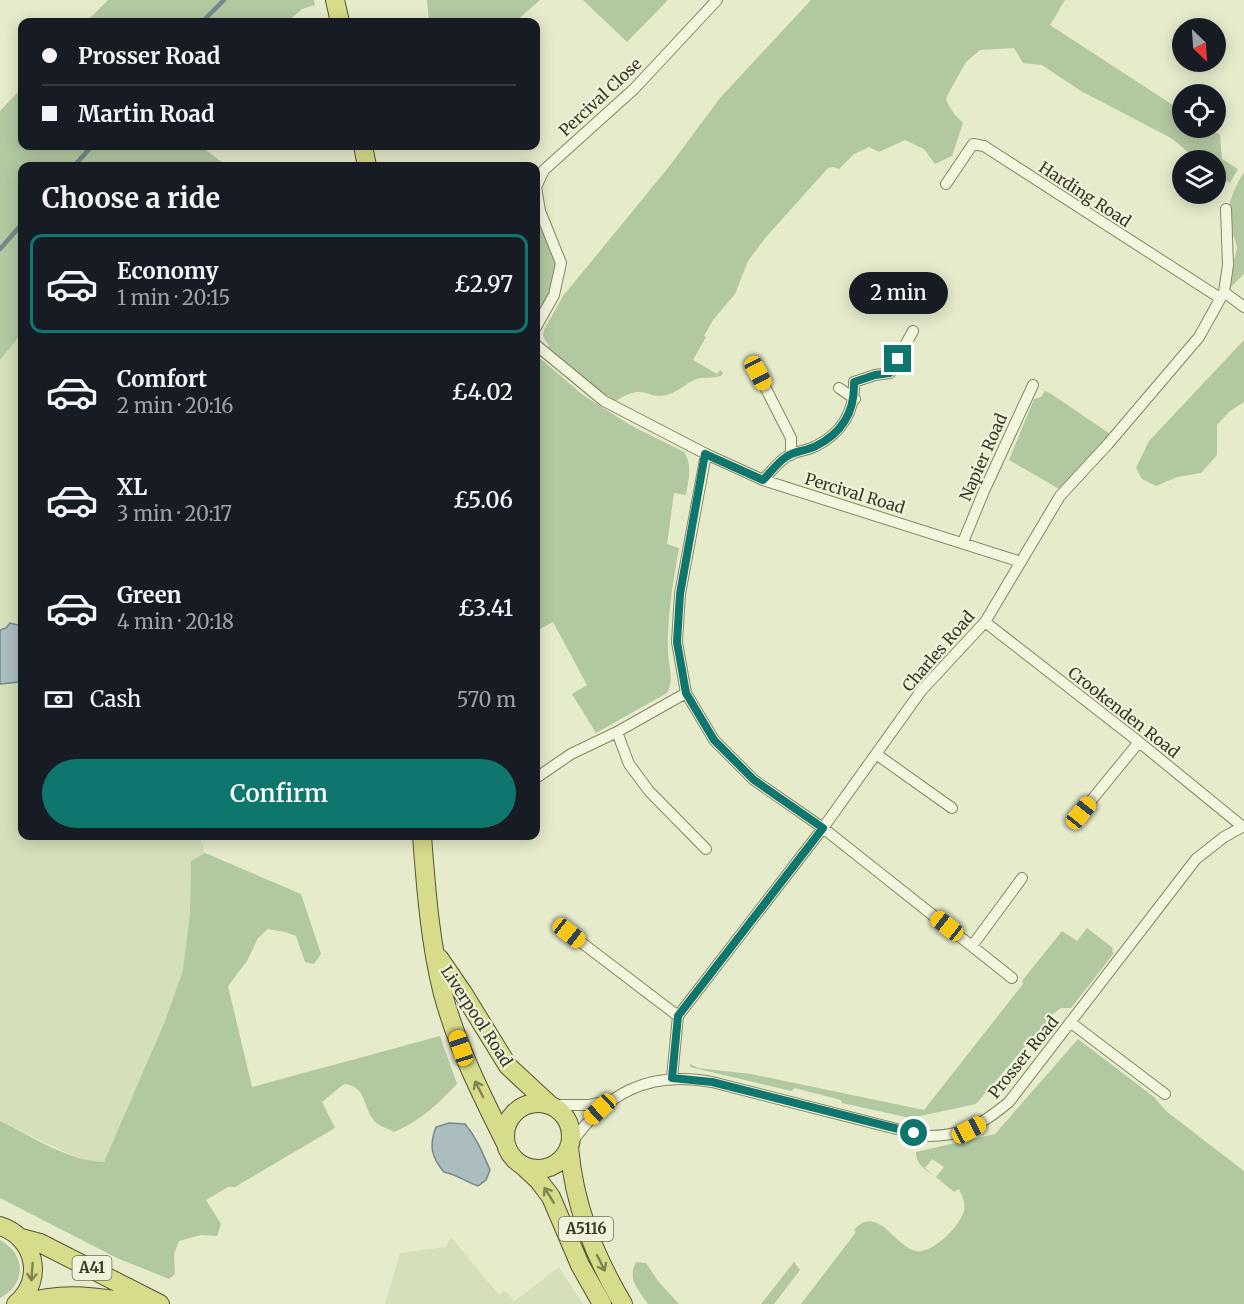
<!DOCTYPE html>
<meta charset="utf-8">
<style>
body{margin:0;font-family:Merriweather,serif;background:#242831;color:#f1f3f6;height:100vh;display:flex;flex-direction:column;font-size:22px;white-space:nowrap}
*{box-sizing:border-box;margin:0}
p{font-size:20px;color:#9ea1a6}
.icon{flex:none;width:33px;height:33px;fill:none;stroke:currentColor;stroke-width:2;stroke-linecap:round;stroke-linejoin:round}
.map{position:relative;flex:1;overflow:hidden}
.details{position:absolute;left:18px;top:162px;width:522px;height:678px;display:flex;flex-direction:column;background:#171b24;border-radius:12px;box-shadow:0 3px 15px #0003}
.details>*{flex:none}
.hud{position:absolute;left:18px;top:18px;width:522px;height:132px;border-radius:12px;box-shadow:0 3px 15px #0003;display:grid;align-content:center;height:132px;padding:0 24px;background:#171b24}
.needle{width:39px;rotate:155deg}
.tools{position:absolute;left:1172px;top:18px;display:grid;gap:12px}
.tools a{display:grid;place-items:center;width:54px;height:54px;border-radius:50%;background:#171b24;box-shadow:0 3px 15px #0003;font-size:30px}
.end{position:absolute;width:27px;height:27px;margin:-14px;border:8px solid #0f766e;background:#fff;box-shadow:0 0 0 3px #fff}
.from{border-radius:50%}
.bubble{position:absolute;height:42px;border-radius:21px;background:#171b24;box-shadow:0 3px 15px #0003;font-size:20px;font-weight:600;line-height:42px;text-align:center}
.car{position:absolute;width:18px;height:36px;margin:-18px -9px;border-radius:8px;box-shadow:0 0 4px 2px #0007;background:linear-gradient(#f5c518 24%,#345 0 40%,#f5c518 0 76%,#345 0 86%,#f5c518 0)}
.hud b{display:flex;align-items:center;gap:21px;height:57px;font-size:22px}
.hud b+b{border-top:2px solid #363941}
.hud i{width:15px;height:15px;background:#f1f3f6}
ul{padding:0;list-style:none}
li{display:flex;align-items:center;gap:18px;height:99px;margin:0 12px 9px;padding:0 12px;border:3px solid transparent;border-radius:12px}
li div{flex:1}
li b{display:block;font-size:22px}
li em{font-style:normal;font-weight:600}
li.active{border-color:#0f766e}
li>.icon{width:54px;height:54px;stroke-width:1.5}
h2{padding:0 24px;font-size:27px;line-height:72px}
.pay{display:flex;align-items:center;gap:15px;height:66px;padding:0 24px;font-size:22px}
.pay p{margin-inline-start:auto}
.primary-button{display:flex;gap:12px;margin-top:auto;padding:12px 24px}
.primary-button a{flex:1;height:69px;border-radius:36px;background:#0f766e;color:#fff;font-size:24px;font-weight:600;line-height:69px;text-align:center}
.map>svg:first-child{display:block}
.farmland{fill:#d5e0ba}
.green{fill:#b2c8a1}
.water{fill:#acbdc0;stroke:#73898e;stroke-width:1.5}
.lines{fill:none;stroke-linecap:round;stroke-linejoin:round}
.stream{stroke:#73898e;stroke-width:4.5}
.minor-casing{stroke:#878662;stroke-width:12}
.trunk-casing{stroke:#555335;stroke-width:20}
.minor{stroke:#f3f6df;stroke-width:10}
.trunk{stroke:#d6dc89;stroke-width:18}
.oneway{stroke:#808251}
.route{stroke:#0f766e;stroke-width:8}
.labels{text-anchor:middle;stroke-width:4.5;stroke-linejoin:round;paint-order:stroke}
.shield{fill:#eff3db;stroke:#70705a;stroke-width:1.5}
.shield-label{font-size:15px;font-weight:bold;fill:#393823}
.street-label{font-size:16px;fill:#393823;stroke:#eff3db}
</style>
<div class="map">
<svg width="1244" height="1304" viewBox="0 0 1244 1304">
<rect width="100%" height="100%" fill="#e6ebcc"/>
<path class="farmland" d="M 22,333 L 22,836 L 199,836 L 205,853 L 191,861 L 190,913 L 183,970 L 165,1021 L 104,1162 L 89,1161 L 71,1155 L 0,1121 L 0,360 Z
M 451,1237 L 499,1295 L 505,1291 L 515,1301 L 559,1267 L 583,1304 L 385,1304 L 400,1253 L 446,1247 Z"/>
<path class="green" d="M 108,0 L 314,0 L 315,5 L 302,9 L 287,22 L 86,22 Z
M 427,0 L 540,0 L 515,22 L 429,22 Z
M 583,0 L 668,0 L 627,42 Z
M 811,0 L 1065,0 L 1050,25 L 1182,111 L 1182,128 L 1208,128 L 1220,135 L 1222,159 L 1238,169 L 1230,183 L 1215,175 L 1215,160 L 1198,160 L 1171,138 L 1081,91 L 1042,65 L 1023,63 L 1014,48 L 980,50 L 966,62 L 948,94 L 946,100 L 954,114 L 963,123 L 952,156 L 935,164 L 924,149 L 905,140 L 879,152 L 869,147 L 854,154 L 839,169 L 833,167 L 828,168 L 766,237 L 748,261 L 735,294 L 713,320 L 704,336 L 706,337 L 693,360 L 717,374 L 720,370 L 723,373 L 721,376 C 713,379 703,376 694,380 C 685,384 678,392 669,394 C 648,402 646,381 616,401 L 578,377 L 547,348 L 549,346 L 543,336 L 544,330 L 563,296 L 668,168 L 720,98 Z
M 22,88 L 22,146 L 201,146 L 227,166 L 22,166 L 22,333 L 0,360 L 0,111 Z
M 1244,172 L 1244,274 L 1227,291 L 1237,248 C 1236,238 1230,231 1228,221 C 1226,205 1236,185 1244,172 Z
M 536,221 C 561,253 561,282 536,313 Z
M 1244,340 L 1244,402 L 1230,411 L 1217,425 L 1217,455 L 1201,473 L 1177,477 L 1156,486 L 1142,479 L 1136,468 L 1149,441 Z
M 536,355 L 583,395 L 630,425 L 684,452 C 693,465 688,481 686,495 L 674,493 L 667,544 L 679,548 C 673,583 667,616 668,651 C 668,665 675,680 667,693 L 596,733 L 572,694 L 587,685 L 553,622 L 536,631 Z
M 1045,391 L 1050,393 L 1110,434 L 1061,490 L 1009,460 L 1034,399 L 1041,397 Z
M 205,853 L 301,894 L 321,954 L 314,964 L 305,962 L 296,936 L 285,932 L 268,929 L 258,938 L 247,961 L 228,986 L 252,1087 L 440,1036 L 457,1084 C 439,1103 419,1122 394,1132 C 388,1128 377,1126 373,1119 C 362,1104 366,1086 344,1084 L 322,1102 L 335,1128 L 235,1187 L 228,1187 L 206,1200 L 221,1224 L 217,1236 L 201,1235 L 179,1241 L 174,1254 L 175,1274 L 169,1279 L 117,1258 L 0,1198 L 0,1121 C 33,1137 68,1161 104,1162 L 165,1021 L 183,970 L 190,913 L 191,861 Z
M 1087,928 L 1113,948 L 1112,951 L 1114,953 L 1071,1008 L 1061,1008 L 1054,1013 L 976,1104 L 910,1118 L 842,1103 L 841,1100 L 795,1088 L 791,1091 L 690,1067 L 690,1064 L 698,1068 L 751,1074 L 924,1110 L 1023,984 L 1022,981 L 1062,931 L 1077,941 Z
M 1078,1039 L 1154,1097 L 1166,1111 L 1244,1171 L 1244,1304 L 801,1304 L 856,1232 L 854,1230 C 877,1203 895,1247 916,1251 C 933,1254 960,1226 964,1211 C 966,1204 962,1196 959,1189 L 954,1192 L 936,1177 L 944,1167 L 932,1159 L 925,1168 L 934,1176 C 926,1170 915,1164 916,1152 L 995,1134 Z
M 0,1240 C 27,1255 26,1284 0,1298 Z
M 636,1262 L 646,1263 L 658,1281 L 679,1304 L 648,1304 C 638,1289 627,1280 636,1262 Z
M 794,1262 L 800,1270 L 774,1304 L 761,1304 Z"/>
<path class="water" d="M 10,623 L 22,626 L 22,679 L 20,682 L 0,684 L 0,630 L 6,628 Z
M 449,1123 L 465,1124 C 477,1138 483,1154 490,1170 L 486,1180 L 478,1186 C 466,1182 456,1174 444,1172 C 431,1157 429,1145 436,1127 Z"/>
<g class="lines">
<path class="stream" d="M 202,22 L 224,0
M 74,166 L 92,146
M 0,249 L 22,224"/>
<defs>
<path id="minor" d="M 946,184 L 973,144 L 984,146 L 1220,298
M 1224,292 L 1244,307
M 536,327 L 554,295 L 561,263 L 540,211 L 536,187 L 544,170 L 634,89 L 717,0
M 536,345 L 604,401 L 706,454 L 763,480 L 1021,562
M 758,373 L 791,438 L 791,455
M 839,388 L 855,399
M 706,454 L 680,594 L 677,642 L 686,693 L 698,713 L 714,740 L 754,780 L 823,828 L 1012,978
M 763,480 C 770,473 777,463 786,457 C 794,451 807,451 816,446 C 842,433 855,411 854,382 L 875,375 L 890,373 L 913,331
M 963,542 L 984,491 L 1033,385
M 985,622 L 1139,742 L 1243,827
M 617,732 L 629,764 L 649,791 L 706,849
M 876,754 L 952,808
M 536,778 L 571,754 L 617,732 L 686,693
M 1081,813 L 1139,742
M 569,933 L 678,1016
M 972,946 L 1022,878
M 1070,1022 L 1165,1094
M 672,1078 L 678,1016 L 823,828 L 921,691 L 985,622 L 1060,496 L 1108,444 L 1199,337 L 1224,292 L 1228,265 L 1226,209
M 551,1105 L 589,1105 L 609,1101
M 570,1145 C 606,1093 648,1070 712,1082 L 924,1136 C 962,1137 981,1125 1009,1102 L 1196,859 L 1224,837 L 1244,826"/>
<path id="trunk" d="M 335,0 L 340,22
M 363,146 L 367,166
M 422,836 C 426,888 430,943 443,994 C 457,1046 481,1094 505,1142
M 439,958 L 463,993 L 508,1066 L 549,1104
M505 1136a33 33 0 1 1 66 0a33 33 0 1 1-66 0Z
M 569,1147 C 574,1205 594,1255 623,1304
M 522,1165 L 539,1181 L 551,1197 L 580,1265 L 602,1304
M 0,1226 C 35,1237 45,1280 16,1304
M 21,1238 L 40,1243 L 160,1304
M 21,1304 C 68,1290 97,1298 144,1304"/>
</defs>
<use href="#minor" class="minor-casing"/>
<use href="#trunk" class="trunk-casing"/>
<use href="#minor" class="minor"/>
<use href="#trunk" class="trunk"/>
</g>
<defs><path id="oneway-shaft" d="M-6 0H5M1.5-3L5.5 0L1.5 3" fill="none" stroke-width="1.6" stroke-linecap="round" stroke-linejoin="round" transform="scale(1.5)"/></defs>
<g class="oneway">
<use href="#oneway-shaft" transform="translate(479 1089) rotate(-117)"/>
<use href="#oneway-shaft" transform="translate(549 1195) rotate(-122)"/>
<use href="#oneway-shaft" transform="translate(601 1263) rotate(64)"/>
<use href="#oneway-shaft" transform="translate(32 1272) rotate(94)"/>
</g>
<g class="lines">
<path class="route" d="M 898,359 L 890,373 L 875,375 L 854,382 C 855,411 842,433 816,446 C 807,451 794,451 786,457 C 777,463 770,473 763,480 L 705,454 L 680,594 L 677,642 L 686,693 L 714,740 L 754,780 L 823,828 L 678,1016 L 672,1078 L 712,1082 L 914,1133"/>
</g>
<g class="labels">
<g class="shield">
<rect x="559" y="1217" width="54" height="24" rx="4.5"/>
<rect x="72.5" y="1256" width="39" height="24" rx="4.5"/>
</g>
<g class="shield-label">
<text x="586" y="1234">A5116</text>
<text x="92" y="1273">A41</text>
</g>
<g class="street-label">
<text transform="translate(600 97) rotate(-43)" y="6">Percival Close</text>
<text transform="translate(1085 194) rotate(33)" y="6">Harding Road</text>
<text transform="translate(983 457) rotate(-66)" y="6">Napier Road</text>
<text transform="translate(855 493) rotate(17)" y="6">Percival Road</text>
<text transform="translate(938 651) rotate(-49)" y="6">Charles Road</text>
<text transform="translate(1124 712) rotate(38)" y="6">Crookenden Road</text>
<text transform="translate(477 1016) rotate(57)" y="6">Liverpool Road</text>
<text transform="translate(1023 1057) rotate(-51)" y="6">Prosser Road</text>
</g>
</g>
</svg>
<div class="tools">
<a><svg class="needle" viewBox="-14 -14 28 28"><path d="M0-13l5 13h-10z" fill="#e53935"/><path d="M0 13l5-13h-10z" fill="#9ea1a6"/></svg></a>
<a><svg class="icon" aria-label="locate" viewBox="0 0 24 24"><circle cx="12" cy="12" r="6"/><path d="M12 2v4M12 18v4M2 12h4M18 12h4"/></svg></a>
<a><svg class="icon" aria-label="layers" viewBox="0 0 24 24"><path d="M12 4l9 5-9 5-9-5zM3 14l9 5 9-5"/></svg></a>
</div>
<i class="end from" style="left:914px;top:1133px"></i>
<i class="end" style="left:898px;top:359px"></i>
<div class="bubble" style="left:849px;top:272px;width:99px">2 min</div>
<i class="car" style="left:758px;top:373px;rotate:152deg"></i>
<i class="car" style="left:1081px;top:813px;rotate:39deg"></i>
<i class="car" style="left:947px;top:926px;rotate:308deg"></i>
<i class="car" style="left:569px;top:933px;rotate:128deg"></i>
<i class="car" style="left:461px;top:1048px;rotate:342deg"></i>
<i class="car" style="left:600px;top:1109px;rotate:227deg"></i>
<i class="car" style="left:969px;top:1130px;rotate:62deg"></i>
<div class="hud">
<b><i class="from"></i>Prosser Road</b>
<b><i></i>Martin Road</b>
</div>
<section class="details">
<h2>Choose a ride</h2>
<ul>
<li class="active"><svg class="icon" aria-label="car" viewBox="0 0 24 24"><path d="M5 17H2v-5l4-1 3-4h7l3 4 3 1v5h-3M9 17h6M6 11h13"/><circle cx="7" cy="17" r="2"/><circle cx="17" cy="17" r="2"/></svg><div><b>Economy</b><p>1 min · 20:15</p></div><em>£2.97</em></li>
<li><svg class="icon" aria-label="car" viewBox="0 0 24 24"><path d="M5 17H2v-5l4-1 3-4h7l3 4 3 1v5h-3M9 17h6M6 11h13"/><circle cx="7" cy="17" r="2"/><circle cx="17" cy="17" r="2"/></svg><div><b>Comfort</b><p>2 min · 20:16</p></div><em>£4.02</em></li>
<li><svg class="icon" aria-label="car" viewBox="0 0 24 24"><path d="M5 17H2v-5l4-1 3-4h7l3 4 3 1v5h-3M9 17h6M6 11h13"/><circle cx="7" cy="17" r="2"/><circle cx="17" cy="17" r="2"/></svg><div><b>XL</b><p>3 min · 20:17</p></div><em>£5.06</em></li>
<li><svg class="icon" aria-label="car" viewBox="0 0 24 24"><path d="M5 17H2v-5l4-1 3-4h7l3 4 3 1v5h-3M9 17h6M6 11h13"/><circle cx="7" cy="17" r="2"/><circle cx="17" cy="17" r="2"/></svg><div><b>Green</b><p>4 min · 20:18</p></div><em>£3.41</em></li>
</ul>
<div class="pay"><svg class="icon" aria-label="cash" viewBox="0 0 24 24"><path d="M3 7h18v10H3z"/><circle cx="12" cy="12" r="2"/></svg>Cash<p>570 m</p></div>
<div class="primary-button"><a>Confirm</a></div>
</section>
</div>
